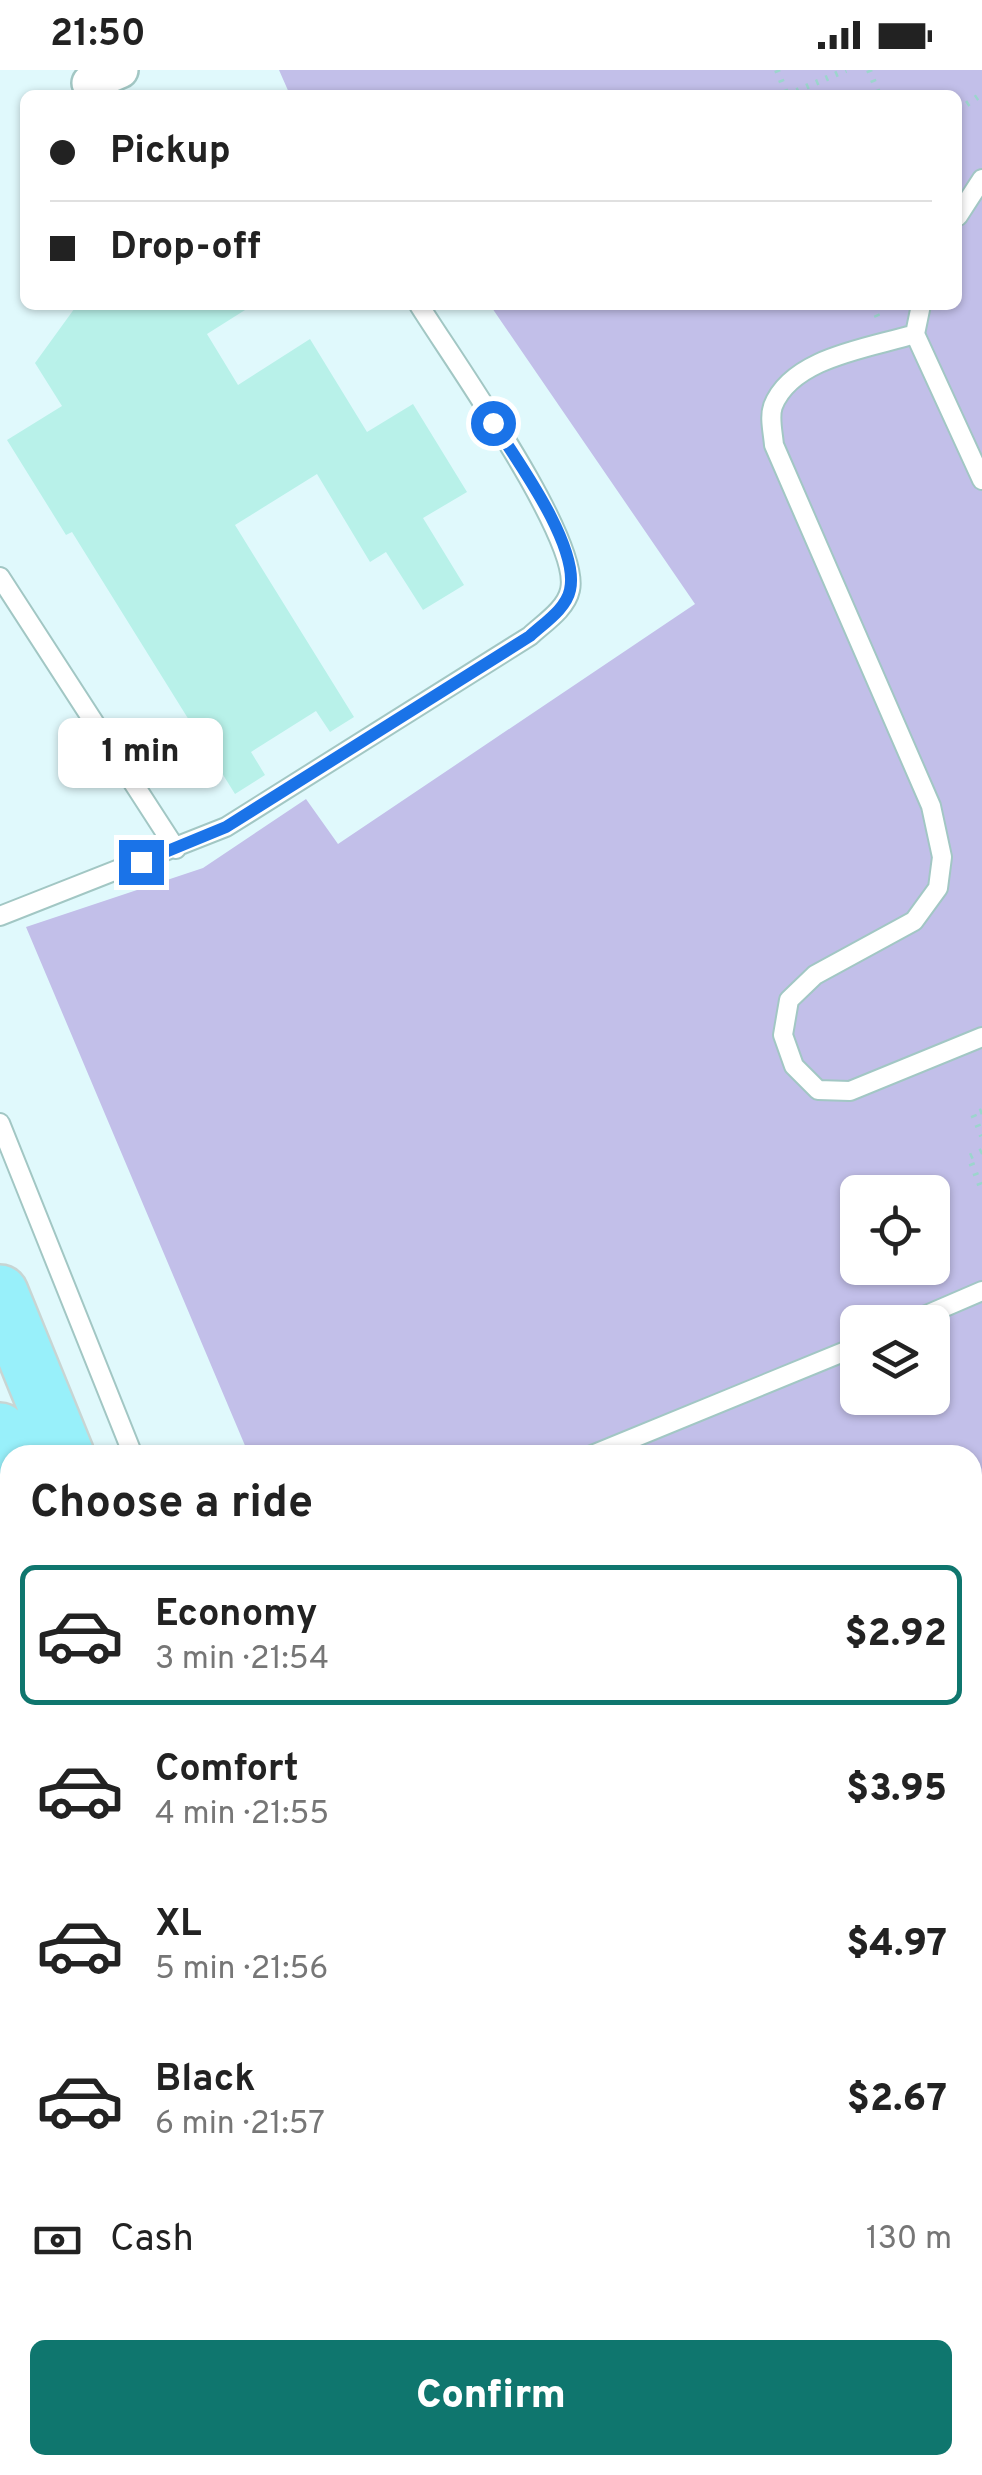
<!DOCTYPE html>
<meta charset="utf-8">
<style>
body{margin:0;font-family:Overpass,sans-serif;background:#f2f2f2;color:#222;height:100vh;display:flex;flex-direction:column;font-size:38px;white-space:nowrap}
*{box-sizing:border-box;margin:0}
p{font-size:32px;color:#767676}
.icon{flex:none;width:55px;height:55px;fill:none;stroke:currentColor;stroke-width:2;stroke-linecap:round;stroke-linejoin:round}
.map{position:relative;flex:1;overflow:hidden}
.details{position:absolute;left:0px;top:1375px;width:982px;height:1030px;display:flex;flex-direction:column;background:#fff;border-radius:30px 30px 0 0;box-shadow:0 2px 8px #0004}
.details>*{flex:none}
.banner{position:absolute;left:20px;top:20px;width:942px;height:220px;border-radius:15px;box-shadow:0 2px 8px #0004;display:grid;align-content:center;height:220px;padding:0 30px;background:#fff}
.controls{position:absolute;left:840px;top:1105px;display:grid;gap:20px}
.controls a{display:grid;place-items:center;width:110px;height:110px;border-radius:15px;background:#fff;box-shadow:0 2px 8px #0004;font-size:50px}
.end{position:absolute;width:45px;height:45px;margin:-22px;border:12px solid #1a73e8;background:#fff;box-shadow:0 0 0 5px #fff}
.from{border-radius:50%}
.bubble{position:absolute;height:70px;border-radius:15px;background:#fff;box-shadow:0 2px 8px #0004;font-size:32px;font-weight:800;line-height:70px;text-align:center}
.banner b{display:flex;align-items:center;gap:35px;height:95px;font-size:38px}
.banner b+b{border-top:2px solid #e0e0e0}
.banner i{width:25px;height:25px;background:#222}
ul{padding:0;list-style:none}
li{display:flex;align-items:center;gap:30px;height:140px;margin:0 20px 15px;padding:0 10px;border:5px solid transparent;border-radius:15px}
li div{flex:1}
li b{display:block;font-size:38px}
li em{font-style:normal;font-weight:800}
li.current{border-color:#0f766e}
li>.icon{width:90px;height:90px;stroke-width:1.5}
h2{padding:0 30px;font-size:45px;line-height:120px}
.pay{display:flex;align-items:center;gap:25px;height:110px;padding:0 30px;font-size:38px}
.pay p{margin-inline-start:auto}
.button{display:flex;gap:20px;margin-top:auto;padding:20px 30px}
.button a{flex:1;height:115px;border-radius:15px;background:#0f766e;color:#fff;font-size:40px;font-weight:800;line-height:115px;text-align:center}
.status{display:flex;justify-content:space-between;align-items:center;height:70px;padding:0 50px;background:#fff;direction:ltr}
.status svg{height:28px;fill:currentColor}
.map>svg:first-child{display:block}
.green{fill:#c2bfe9;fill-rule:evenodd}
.building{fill:#b8f1e9}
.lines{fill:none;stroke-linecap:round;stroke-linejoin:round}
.lane-casing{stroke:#a2c7c4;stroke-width:22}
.street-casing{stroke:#a2c7c4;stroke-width:40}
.primary-casing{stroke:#c8d5d3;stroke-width:60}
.path{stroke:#9cd5cd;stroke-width:6;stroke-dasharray:2.5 8;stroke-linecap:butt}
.lane{stroke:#fff;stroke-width:18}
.street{stroke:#fff;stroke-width:35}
.primary{stroke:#98f0fa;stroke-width:55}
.route{stroke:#1a73e8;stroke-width:12}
</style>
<div class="status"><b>21:50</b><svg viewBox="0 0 49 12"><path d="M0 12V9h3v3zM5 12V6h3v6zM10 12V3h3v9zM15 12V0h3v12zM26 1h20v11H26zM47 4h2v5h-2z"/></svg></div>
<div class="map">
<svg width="982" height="2405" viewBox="0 0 982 2405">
<rect width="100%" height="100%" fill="#e0f9fc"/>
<path class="green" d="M 279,0 L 982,0 L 982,1989 L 973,1993 L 972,1385 L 249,1385 L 26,857 L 203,798 L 306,729 L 338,774 L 695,534 L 490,235 L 958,235 L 958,25 L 290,25 ZM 858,1122 L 932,1122 L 932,1198 L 858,1198 ZM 858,1252 L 932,1252 L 932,1328 L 858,1328 Z"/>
<path class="building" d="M 77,235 L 253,235 L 207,264 L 238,315 L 310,269 L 367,362 L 413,334 L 467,422 L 423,448 L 464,515 L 423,540 L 386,482 L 370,492 L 317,404 L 235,455 L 354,647 L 330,662 L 316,641 L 251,682 L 265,705 L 235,724 L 72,462 L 66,465 L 7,370 L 62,336 L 35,293 Z"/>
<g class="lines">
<defs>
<path id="lane" d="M 958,146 L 982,109
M 921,235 L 915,264 L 982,410
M 915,264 C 870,278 792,287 773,336 C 769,347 773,363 774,375 L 931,736 L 942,787 L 938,818 L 914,851 L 815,905 L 789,930 L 783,965 L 794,996 L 818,1020 L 850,1021 L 982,967
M 0,507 L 176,779
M 0,846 L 226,757 L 530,566 C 544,553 566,539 570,520 C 582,470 450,285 419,235
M 0,1053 L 133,1385
M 910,1252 L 982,1221
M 592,1385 L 858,1276
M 541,2395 L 545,2405"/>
<path id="street" d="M 90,13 L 120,0
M 0,1664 L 10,1689
M 352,2395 L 356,2405"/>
<path id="primary" d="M 0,1223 L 66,1385
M 0,1361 L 10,1386
M 417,2395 L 421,2405
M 473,2395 L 477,2405"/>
</defs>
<use href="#lane" class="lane-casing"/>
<use href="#street" class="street-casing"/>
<use href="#primary" class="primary-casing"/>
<path class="path" d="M 777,0 L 787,25
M 869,0 L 879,25
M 787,25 L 846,0
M 958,40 L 982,24
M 872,235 L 878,248
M 982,1041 L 973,1044 L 982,1066
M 982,1081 L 969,1087 L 982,1120"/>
<use href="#lane" class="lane"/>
<use href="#street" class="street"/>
<use href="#primary" class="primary"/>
</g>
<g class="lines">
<path class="route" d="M 141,792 L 226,757 L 530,566 C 544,553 566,539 570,520 C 580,476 516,389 493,353"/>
</g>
</svg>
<div class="controls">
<a><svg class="icon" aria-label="locate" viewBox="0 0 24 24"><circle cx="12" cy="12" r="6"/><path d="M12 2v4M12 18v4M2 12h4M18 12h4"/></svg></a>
<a><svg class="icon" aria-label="layers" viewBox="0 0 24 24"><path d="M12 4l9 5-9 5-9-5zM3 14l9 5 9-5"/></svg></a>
</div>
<i class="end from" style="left:493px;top:353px"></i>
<i class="end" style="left:141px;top:792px"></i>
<div class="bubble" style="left:58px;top:648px;width:165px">1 min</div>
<div class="banner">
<b><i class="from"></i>Pickup</b>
<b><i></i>Drop-off</b>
</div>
<section class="details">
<h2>Choose a ride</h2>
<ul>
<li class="current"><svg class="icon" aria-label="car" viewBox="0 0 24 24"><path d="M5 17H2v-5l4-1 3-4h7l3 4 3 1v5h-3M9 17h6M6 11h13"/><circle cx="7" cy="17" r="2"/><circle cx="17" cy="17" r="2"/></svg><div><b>Economy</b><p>3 min · 21:54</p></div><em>$2.92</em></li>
<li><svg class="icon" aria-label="car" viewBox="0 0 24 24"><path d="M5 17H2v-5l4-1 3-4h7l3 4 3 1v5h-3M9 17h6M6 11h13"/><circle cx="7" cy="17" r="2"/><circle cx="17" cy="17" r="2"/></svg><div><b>Comfort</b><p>4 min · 21:55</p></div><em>$3.95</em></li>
<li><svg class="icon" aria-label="car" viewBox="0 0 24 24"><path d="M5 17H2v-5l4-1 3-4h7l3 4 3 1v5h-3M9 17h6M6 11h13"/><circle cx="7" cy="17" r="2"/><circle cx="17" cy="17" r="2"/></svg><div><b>XL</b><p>5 min · 21:56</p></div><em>$4.97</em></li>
<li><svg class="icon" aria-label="car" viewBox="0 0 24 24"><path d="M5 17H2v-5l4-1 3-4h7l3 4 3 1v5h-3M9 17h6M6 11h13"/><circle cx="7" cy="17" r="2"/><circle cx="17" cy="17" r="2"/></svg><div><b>Black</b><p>6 min · 21:57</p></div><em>$2.67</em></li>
</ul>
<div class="pay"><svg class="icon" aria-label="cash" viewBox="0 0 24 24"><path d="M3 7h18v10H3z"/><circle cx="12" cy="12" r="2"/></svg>Cash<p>130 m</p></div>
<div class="button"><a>Confirm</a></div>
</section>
</div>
